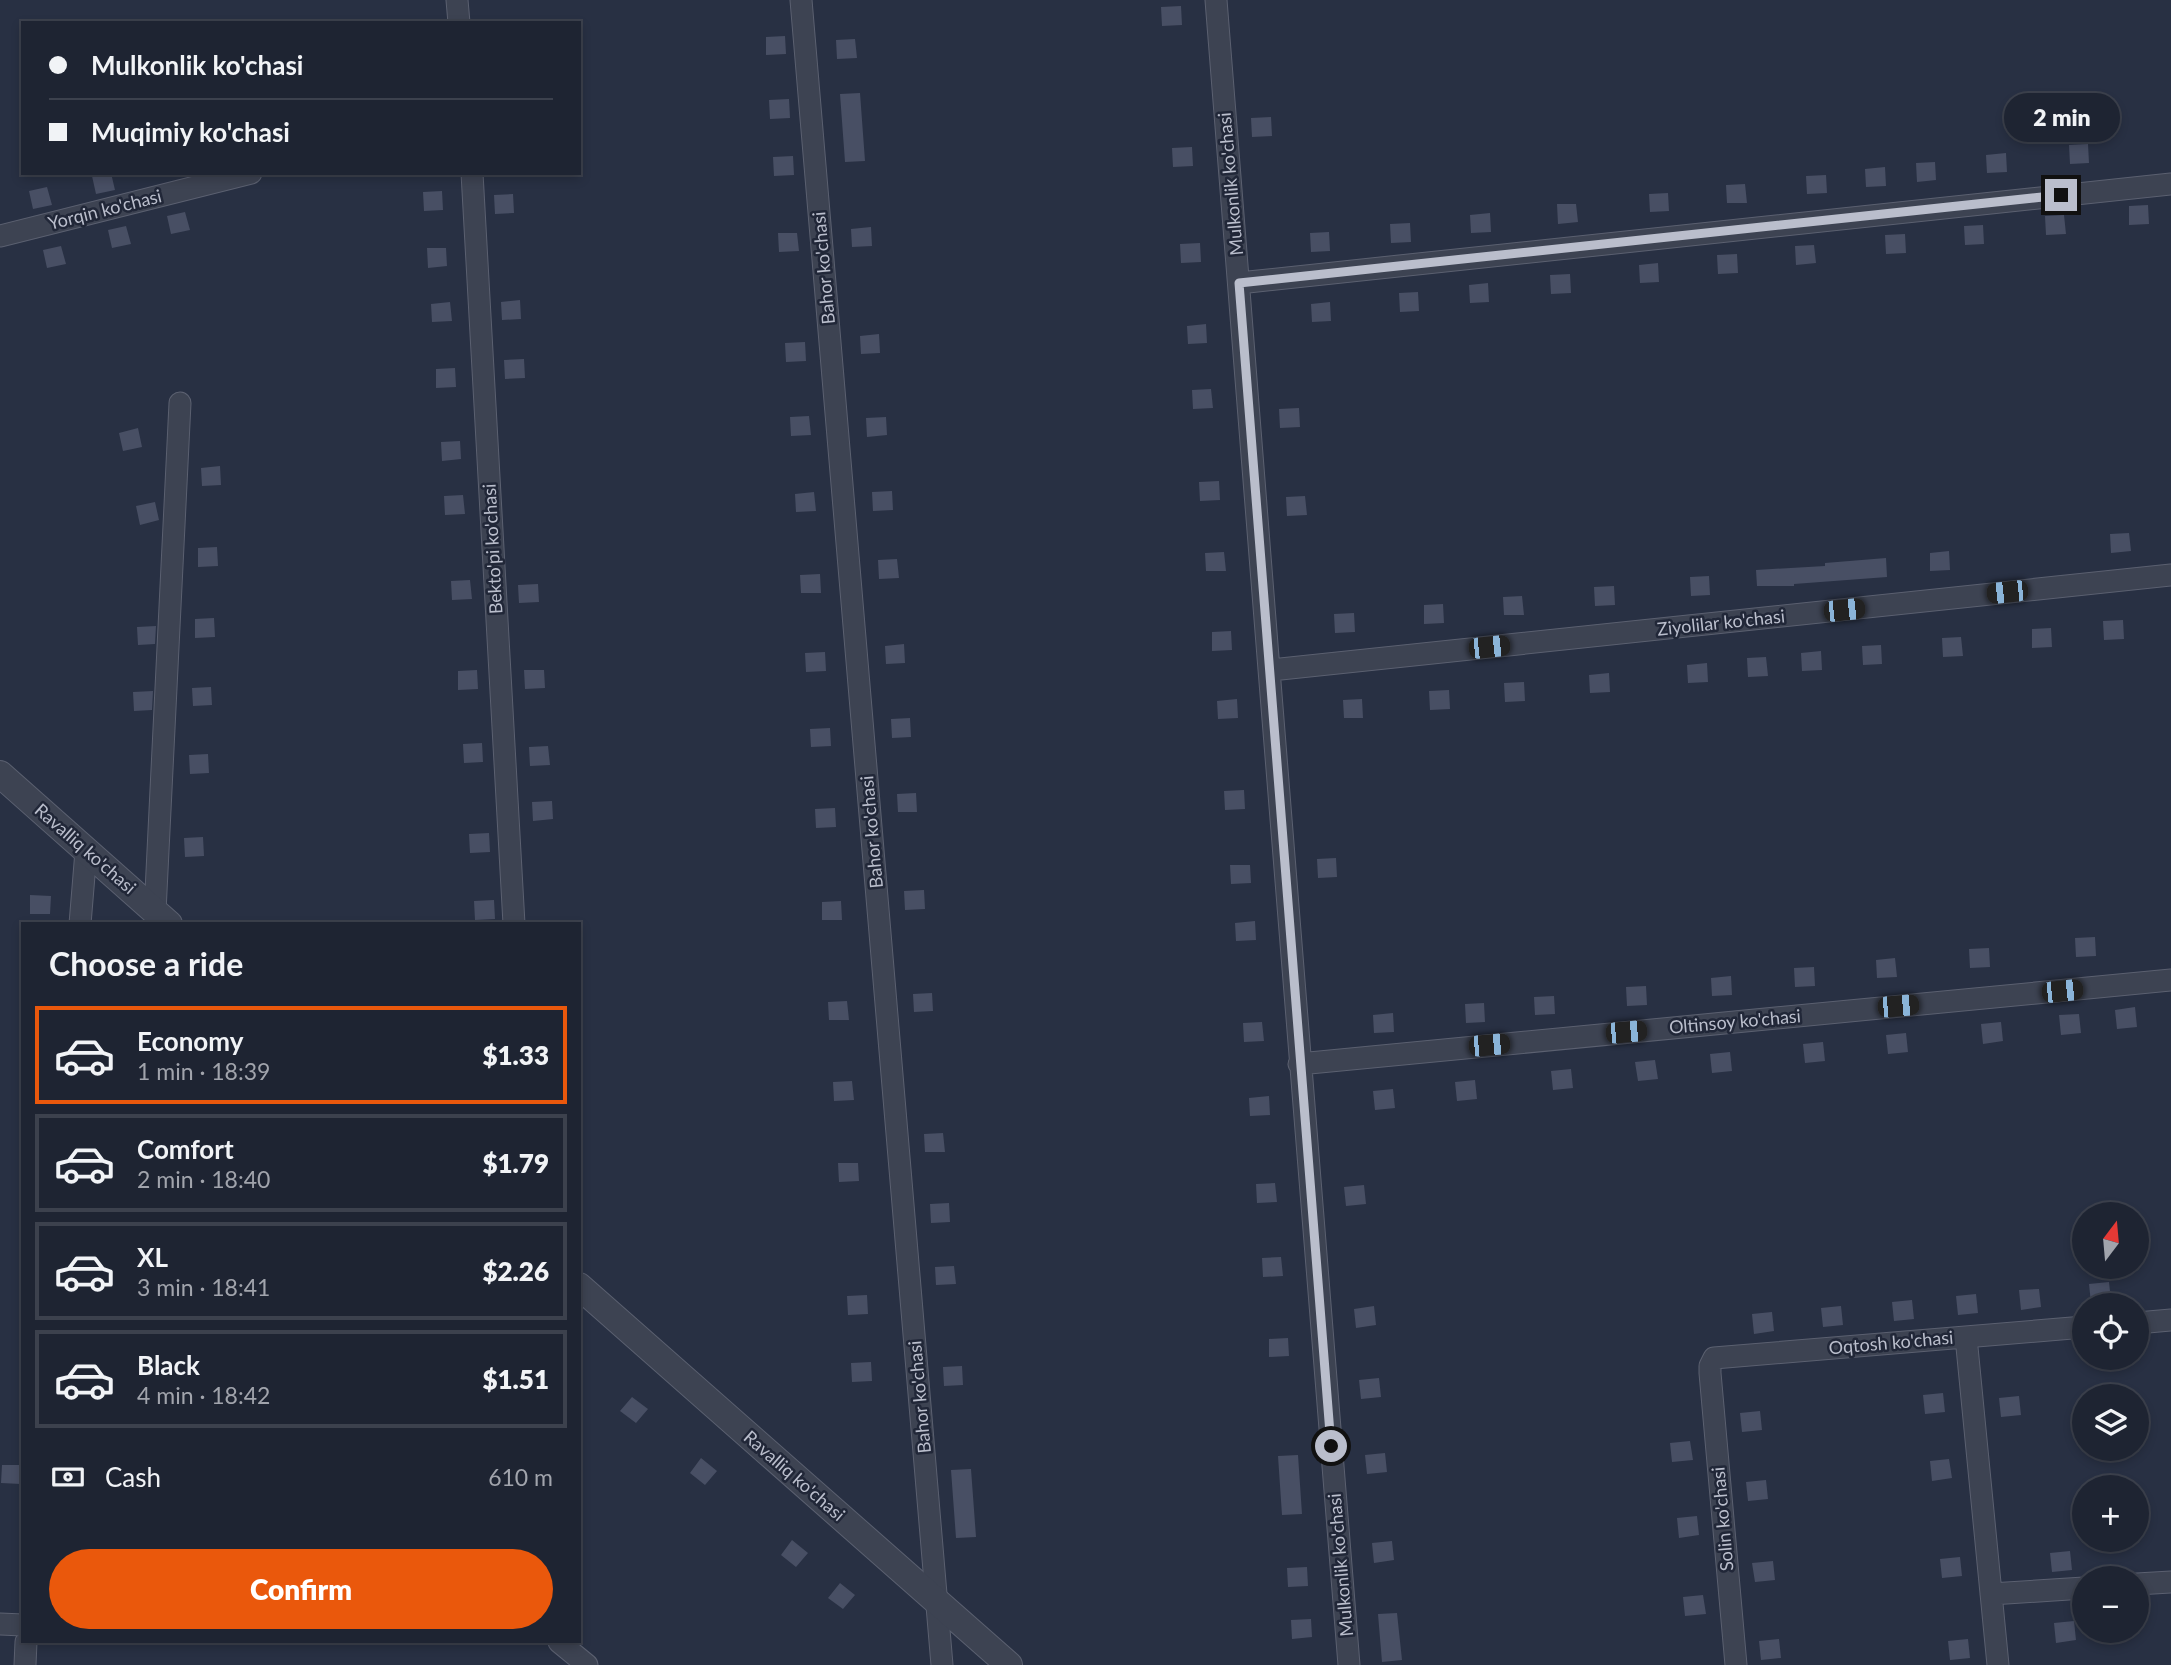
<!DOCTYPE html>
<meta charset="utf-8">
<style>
body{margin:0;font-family:Lato,sans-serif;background:#262c3a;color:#f1f3f6;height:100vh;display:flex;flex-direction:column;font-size:26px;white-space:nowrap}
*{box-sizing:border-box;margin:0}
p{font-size:23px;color:#a1a4ac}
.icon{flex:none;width:38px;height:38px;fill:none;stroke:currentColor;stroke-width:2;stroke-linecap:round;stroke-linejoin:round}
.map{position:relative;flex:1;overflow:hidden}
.sheet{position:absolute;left:21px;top:922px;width:560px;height:721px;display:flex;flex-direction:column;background:#1e2432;border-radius:0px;box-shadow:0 4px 10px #0003,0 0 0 2px #3c414d}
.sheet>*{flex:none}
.top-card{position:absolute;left:21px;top:21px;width:560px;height:154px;border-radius:0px;box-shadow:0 4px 10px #0003,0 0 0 2px #3c414d;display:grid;align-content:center;height:154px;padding:0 28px;background:#1e2432}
.needle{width:46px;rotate:16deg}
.buttons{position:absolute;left:2072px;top:1202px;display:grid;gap:14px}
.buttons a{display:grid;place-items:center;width:77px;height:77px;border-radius:50%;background:#1e2432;box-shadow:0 4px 10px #0003,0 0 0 2px #3c414d;font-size:35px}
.end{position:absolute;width:32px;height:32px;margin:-16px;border:9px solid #babecc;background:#111;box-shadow:0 0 0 4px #111}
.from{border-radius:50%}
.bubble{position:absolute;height:49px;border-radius:24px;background:#1e2432;box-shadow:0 4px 10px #0003,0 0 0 2px #3c414d;font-size:23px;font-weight:800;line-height:49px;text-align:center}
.car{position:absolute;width:21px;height:42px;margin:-21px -10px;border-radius:9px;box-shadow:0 0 5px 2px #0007;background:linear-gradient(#222 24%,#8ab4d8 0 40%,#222 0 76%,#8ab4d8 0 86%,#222 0)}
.top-card b{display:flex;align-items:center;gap:24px;height:66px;font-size:26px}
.top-card b+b{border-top:2px solid #3c414d}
.top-card i{width:18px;height:18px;background:#f1f3f6}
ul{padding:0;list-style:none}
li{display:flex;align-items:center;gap:21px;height:98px;margin:0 14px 10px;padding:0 14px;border:4px solid #3c414d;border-radius:0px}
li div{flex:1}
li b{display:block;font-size:26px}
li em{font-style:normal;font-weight:800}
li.active{border-color:#ea580c}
li>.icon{width:63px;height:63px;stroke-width:1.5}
h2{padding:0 28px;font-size:32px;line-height:84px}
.pay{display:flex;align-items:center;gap:18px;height:77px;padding:0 28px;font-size:26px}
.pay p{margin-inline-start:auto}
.cta{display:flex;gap:14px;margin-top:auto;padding:14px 28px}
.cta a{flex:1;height:80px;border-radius:42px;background:#ea580c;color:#fff;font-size:28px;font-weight:800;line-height:80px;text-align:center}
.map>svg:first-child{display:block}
.building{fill:#484f64}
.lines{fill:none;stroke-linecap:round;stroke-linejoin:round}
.minor-casing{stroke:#5b6070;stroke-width:23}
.tertiary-casing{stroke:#5b6070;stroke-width:28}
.minor{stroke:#3d4352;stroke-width:21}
.tertiary{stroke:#3d4352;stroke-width:26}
.route{stroke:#babecc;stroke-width:9}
.labels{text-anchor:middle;stroke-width:5;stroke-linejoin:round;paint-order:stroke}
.street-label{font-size:18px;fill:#babecc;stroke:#212738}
</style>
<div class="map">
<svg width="2171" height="1665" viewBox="0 0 2171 1665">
<rect width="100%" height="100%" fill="#283043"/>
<path class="building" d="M 1181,6 L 1182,25 L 1162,26 L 1161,7 Z
M 785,36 L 786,54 L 766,55 L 766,37 Z
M 855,39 L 857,58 L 837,59 L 836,40 Z
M 860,93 L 865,161 L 845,162 L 840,94 Z
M 789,99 L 790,118 L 770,119 L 769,100 Z
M 1271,117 L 1272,136 L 1252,137 L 1251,118 Z
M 2088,144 L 2089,163 L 2070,164 L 2069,145 Z
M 1192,147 L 1193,166 L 1173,167 L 1172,148 Z
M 2006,153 L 2007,172 L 1987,173 L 1986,155 Z
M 793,156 L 794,175 L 774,176 L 773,157 Z
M 1935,162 L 1936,180 L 1917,182 L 1916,163 Z
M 1885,167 L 1886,186 L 1866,187 L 1865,169 Z
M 104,173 L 111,173 L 115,190 L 96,194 L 92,176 Z
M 1826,175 L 1827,193 L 1807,194 L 1806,176 Z
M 1745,184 L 1747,203 L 1727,203 L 1726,185 Z
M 47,187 L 52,205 L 33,209 L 29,191 Z
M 442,191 L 443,210 L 424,211 L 423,192 Z
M 1668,193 L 1669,211 L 1650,212 L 1649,194 Z
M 513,194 L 514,213 L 495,214 L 494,195 Z
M 1557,204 L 1576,204 L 1578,222 L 1558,224 Z
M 2148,205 L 2149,224 L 2129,225 L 2129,206 Z
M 185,212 L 190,230 L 171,234 L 167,216 Z
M 1490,213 L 1491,232 L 1471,233 L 1470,215 Z
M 2064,215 L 2066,234 L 2046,235 L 2045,216 Z
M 1410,223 L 1411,242 L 1391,243 L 1390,224 Z
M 1983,225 L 1984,244 L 1965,245 L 1964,226 Z
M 126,226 L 131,244 L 112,248 L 108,230 Z
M 871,227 L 872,246 L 852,247 L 851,229 Z
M 1329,232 L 1330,251 L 1311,252 L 1310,233 Z
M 778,233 L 797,233 L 799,251 L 779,252 Z
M 1905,234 L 1906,253 L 1886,254 L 1885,235 Z
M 1200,243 L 1201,262 L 1181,263 L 1180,244 Z
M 1814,245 L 1816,263 L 1796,265 L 1795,246 Z
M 61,246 L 66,264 L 47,268 L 43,250 Z
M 427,248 L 446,248 L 447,266 L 428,268 Z
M 1737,254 L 1738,273 L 1718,274 L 1717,255 Z
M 1658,263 L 1659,282 L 1640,283 L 1639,265 Z
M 1570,274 L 1571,293 L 1551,294 L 1550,275 Z
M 1488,283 L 1489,302 L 1470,303 L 1469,285 Z
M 1418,292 L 1419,311 L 1400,312 L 1399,293 Z
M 520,300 L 521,319 L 502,320 L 501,302 Z
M 450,302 L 452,321 L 432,322 L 431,304 Z
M 1330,302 L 1331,321 L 1312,322 L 1311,304 Z
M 1206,324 L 1207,343 L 1188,344 L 1187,326 Z
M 879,334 L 880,353 L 861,354 L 860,336 Z
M 805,342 L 806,361 L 786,362 L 785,343 Z
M 524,359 L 525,378 L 505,379 L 504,360 Z
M 455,368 L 456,387 L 436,388 L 436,369 Z
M 1211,389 L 1213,408 L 1193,409 L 1192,390 Z
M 1299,408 L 1300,427 L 1280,428 L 1279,409 Z
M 809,416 L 811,435 L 791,436 L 790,417 Z
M 886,417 L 887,435 L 867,437 L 866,418 Z
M 138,428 L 142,447 L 123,451 L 119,433 Z
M 460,441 L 461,459 L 442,461 L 441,442 Z
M 220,466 L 221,485 L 202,486 L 201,468 Z
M 1219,481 L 1220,500 L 1200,501 L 1199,482 Z
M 892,491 L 893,510 L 873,511 L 872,492 Z
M 814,492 L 816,511 L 796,512 L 795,494 Z
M 463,495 L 465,514 L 445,515 L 444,496 Z
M 1305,496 L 1307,515 L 1287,516 L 1286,497 Z
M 155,502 L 159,520 L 140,525 L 136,506 Z
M 2129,533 L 2131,551 L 2111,553 L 2110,534 Z
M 217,547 L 218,566 L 198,567 L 198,548 Z
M 1949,551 L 1950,570 L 1930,571 L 1930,553 Z
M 1224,552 L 1226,571 L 1206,571 L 1205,553 Z
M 1886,558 L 1887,577 L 1794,584 L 1794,586 L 1757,586 L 1756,570 L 1825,566 L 1825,563 Z
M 897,559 L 899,578 L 879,579 L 878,560 Z
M 820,574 L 821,593 L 801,593 L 800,575 Z
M 1709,576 L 1710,595 L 1691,596 L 1690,577 Z
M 470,580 L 472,599 L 452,600 L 451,581 Z
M 538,584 L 539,602 L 519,603 L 518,585 Z
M 1614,586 L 1615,605 L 1595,606 L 1594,587 Z
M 1522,596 L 1524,615 L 1504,615 L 1503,597 Z
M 1443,604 L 1444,623 L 1424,624 L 1424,605 Z
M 1354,613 L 1355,632 L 1335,633 L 1334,614 Z
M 214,618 L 215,637 L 195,638 L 195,619 Z
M 2123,620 L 2124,639 L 2104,640 L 2103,621 Z
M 156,626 L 155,644 L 138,645 L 137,627 Z
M 2051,628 L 2052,647 L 2032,648 L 2032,629 Z
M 1231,631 L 1232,650 L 1212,651 L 1212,632 Z
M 1961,637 L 1963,656 L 1943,657 L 1942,638 Z
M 904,644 L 905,663 L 886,664 L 885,646 Z
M 1881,645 L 1882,664 L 1863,665 L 1862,646 Z
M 1821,651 L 1822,670 L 1802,671 L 1801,653 Z
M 825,652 L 826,671 L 806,672 L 805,653 Z
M 1766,657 L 1768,676 L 1748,677 L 1747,658 Z
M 1707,663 L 1708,682 L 1688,683 L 1687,665 Z
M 477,670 L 478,689 L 458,690 L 458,671 Z
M 524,670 L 544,670 L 545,688 L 525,689 Z
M 1609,673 L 1610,692 L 1590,693 L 1589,675 Z
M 1524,682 L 1525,701 L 1505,702 L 1504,683 Z
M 211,687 L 212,705 L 193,706 L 192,688 Z
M 1449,690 L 1450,709 L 1430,710 L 1429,691 Z
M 153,691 L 152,710 L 134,711 L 133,692 Z
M 1237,699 L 1238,718 L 1218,719 L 1217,701 Z
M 1362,699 L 1363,718 L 1344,718 L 1343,700 Z
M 910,718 L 911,737 L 892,738 L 891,719 Z
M 830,728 L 831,746 L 811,747 L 810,729 Z
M 482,743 L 483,762 L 464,763 L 463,744 Z
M 548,746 L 550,765 L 530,766 L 529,747 Z
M 208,754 L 209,773 L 190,774 L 189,755 Z
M 1244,790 L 1245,809 L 1225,810 L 1224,791 Z
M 916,793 L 917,812 L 898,812 L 897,794 Z
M 552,801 L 553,819 L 533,821 L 532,802 Z
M 835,808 L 836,827 L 816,828 L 815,809 Z
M 489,833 L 490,852 L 470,853 L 469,834 Z
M 203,837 L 204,856 L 185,857 L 184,838 Z
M 1336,858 L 1337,877 L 1318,878 L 1317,859 Z
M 1230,865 L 1250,865 L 1251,883 L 1231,884 Z
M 924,890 L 925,909 L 905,910 L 904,891 Z
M 30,895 L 51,896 L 50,914 L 30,914 Z
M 494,900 L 495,919 L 475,920 L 474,901 Z
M 841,901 L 842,920 L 822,920 L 822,902 Z
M 1255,921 L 1256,940 L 1236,941 L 1235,923 Z
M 2095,937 L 2096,956 L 2076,957 L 2075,938 Z
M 1989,948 L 1990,967 L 1970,968 L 1969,949 Z
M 1895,958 L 1897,977 L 1877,978 L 1876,960 Z
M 1814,967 L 1815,986 L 1795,987 L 1794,968 Z
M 1731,976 L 1732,995 L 1712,996 L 1711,978 Z
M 1646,986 L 1647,1005 L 1627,1006 L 1626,987 Z
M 932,993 L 933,1011 L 914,1012 L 913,994 Z
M 1554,996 L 1555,1014 L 1535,1015 L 1534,997 Z
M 847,1001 L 849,1020 L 829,1020 L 828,1002 Z
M 1484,1003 L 1485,1022 L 1466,1023 L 1465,1004 Z
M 2135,1007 L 2137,1027 L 2117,1029 L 2115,1010 Z
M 1393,1013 L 1394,1032 L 1374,1033 L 1373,1015 Z
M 2079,1014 L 2081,1033 L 2061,1035 L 2059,1015 Z
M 1262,1022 L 1264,1041 L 1244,1042 L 1243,1023 Z
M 2001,1022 L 2003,1041 L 1983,1044 L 1981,1024 Z
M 1906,1033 L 1908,1052 L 1888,1054 L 1886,1035 Z
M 1823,1042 L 1825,1061 L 1805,1063 L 1803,1044 Z
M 1730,1052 L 1732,1071 L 1712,1073 L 1710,1054 Z
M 1655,1060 L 1658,1079 L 1638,1081 L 1635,1062 Z
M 1571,1069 L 1573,1088 L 1553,1090 L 1551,1071 Z
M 1475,1080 L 1477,1099 L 1457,1101 L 1455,1082 Z
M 852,1081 L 854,1100 L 834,1101 L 833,1082 Z
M 1393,1089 L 1395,1108 L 1375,1110 L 1373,1091 Z
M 1269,1096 L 1270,1115 L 1250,1116 L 1249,1098 Z
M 943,1133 L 945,1152 L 925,1152 L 924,1134 Z
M 838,1163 L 858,1163 L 859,1181 L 839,1182 Z
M 1275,1183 L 1277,1202 L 1257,1203 L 1256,1184 Z
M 1364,1185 L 1366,1204 L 1346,1206 L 1344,1187 Z
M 949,1203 L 950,1222 L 931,1223 L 930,1204 Z
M 1281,1257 L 1283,1276 L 1263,1277 L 1262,1258 Z
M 954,1266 L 956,1284 L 936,1285 L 935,1267 Z
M 2109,1282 L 2111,1301 L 2091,1303 L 2089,1284 Z
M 2039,1289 L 2041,1307 L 2021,1310 L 2019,1290 Z
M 1976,1294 L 1978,1313 L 1958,1315 L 1956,1296 Z
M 867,1295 L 868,1314 L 848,1315 L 847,1296 Z
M 1912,1300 L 1914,1319 L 1894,1321 L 1892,1302 Z
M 1374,1306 L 1376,1325 L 1356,1328 L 1354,1309 Z
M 1841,1306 L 1843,1325 L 1823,1327 L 1821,1308 Z
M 1772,1312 L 1774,1331 L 1754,1334 L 1752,1314 Z
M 1288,1338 L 1289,1356 L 1269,1357 L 1269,1339 Z
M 871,1362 L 872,1381 L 852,1382 L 851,1363 Z
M 962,1366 L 963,1385 L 944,1386 L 943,1367 Z
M 1379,1378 L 1381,1397 L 1361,1399 L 1359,1380 Z
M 1943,1393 L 1945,1412 L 1925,1414 L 1923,1395 Z
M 2019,1396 L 2021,1415 L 2001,1417 L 1999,1398 Z
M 632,1397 L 648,1409 L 636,1423 L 620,1411 Z
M 1760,1411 L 1762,1430 L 1742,1432 L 1740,1413 Z
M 1690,1441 L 1693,1460 L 1672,1462 L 1670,1443 Z
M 1385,1453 L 1387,1472 L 1367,1474 L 1365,1455 Z
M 1298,1455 L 1302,1514 L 1282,1515 L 1278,1456 Z
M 701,1458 L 717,1471 L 705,1485 L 690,1473 Z
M 1949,1459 L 1952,1478 L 1932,1481 L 1930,1461 Z
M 2,1465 L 22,1465 L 21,1484 L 1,1483 Z
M 971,1469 L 976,1537 L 956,1538 L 951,1470 Z
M 1766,1480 L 1768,1499 L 1748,1501 L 1746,1482 Z
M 1697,1516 L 1699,1535 L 1679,1538 L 1677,1518 Z
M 792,1540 L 808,1553 L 796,1567 L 781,1555 Z
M 1392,1541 L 1394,1560 L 1374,1563 L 1372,1543 Z
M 2070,1551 L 2072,1570 L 2052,1572 L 2050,1553 Z
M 1960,1557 L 1962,1576 L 1942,1578 L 1940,1559 Z
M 1773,1561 L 1775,1580 L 1755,1582 L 1752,1563 Z
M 1307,1567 L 1308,1586 L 1288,1587 L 1287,1568 Z
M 840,1583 L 855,1595 L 843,1609 L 828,1598 Z
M 1703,1595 L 1706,1614 L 1685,1616 L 1683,1597 Z
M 1397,1613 L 1402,1660 L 1382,1662 L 1378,1614 Z
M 1311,1619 L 1312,1637 L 1292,1639 L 1291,1620 Z
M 2074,1621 L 2076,1640 L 2056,1643 L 2054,1623 Z
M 1779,1639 L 1781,1658 L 1761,1660 L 1759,1641 Z
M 1968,1639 L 1970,1658 L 1950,1660 L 1948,1641 Z"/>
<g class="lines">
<defs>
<path id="minor" d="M 457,0 L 459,23
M 801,0 L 942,1665
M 1216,0 C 1261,555 1302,1110 1349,1665
M 472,173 L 514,924
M 0,236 L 251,173
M 1239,283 L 2171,184
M 1271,670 L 2171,575
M 155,912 L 180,403
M 80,924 L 86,851
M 1299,1064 L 2171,980
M 2137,1323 L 2171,1320
M 1966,1337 L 1998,1665
M 2137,1584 L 2171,1582
M 1991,1594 L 2084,1588
M 0,1624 L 23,1625
M 559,1642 L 587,1665
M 25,1665 L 26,1642
M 1736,1665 L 1710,1373 L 1710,1366 L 1714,1358 L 2084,1327"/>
<path id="tertiary" d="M 0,774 L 169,924
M 579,1286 L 1009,1665"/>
</defs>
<use href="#minor" class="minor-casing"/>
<use href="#tertiary" class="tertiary-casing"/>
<use href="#minor" class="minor"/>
<use href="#tertiary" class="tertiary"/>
</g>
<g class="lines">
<path class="route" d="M 1331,1446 C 1298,1059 1271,671 1239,283 L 2061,195"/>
</g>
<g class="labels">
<g class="street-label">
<text transform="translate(1231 184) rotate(-95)" y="6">Mulkonlik ko'chasi</text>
<text transform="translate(105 210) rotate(-14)" y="6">Yorqin ko'chasi</text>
<text transform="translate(824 268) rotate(-95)" y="6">Bahor ko'chasi</text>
<text transform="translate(493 549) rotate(-93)" y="6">Bekto'pi ko'chasi</text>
<text transform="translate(1721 623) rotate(-6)" y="6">Ziyolilar ko'chasi</text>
<text transform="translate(872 832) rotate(-95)" y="6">Bahor ko'chasi</text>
<text transform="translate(85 849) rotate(41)" y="6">Ravalliq ko'chasi</text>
<text transform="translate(1735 1022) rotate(-5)" y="6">Oltinsoy ko'chasi</text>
<text transform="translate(1891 1343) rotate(-5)" y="6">Oqtosh ko'chasi</text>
<text transform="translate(920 1397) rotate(-95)" y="6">Bahor ko'chasi</text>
<text transform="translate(794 1476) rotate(41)" y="6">Ravalliq ko'chasi</text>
<text transform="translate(1723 1519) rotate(-95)" y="6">Solin ko'chasi</text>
<text transform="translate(1341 1565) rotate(-95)" y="6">Mulkonlik ko'chasi</text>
</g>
</g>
</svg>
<div class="buttons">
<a><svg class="needle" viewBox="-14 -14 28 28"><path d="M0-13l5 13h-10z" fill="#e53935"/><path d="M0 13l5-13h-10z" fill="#a1a4ac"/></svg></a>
<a><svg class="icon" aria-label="locate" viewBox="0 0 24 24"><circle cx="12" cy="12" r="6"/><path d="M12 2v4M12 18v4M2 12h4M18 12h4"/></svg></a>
<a><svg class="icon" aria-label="layers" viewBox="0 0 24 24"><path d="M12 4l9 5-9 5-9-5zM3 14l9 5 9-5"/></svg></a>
<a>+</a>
<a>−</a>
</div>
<i class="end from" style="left:1331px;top:1446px"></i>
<i class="end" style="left:2061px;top:195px"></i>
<div class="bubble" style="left:2004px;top:93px;width:116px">2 min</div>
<i class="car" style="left:2007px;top:592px;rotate:264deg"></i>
<i class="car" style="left:1844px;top:610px;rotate:84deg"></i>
<i class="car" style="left:1489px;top:647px;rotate:84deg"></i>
<i class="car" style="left:2062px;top:991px;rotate:84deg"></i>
<i class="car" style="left:1898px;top:1006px;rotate:85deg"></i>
<i class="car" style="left:1626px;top:1032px;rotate:85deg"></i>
<i class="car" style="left:1489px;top:1045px;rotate:85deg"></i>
<div class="top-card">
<b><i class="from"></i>Mulkonlik ko'chasi</b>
<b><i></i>Muqimiy ko'chasi</b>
</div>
<section class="sheet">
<h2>Choose a ride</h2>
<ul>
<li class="active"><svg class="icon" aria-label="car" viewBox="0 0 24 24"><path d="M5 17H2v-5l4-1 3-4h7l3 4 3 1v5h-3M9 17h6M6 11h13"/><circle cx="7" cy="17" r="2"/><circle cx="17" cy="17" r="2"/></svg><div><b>Economy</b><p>1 min · 18:39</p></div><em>$1.33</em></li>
<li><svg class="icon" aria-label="car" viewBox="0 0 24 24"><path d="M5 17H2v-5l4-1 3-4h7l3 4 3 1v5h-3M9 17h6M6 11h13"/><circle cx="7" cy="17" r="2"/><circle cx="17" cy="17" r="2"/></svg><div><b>Comfort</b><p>2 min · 18:40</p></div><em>$1.79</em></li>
<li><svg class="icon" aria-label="car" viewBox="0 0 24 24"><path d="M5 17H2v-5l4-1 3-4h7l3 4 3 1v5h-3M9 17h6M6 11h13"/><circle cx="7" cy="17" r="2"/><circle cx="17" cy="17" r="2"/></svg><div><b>XL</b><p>3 min · 18:41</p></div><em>$2.26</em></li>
<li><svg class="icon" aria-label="car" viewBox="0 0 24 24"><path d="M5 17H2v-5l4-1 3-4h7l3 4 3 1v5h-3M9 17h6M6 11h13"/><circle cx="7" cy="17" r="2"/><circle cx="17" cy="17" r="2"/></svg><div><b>Black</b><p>4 min · 18:42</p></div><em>$1.51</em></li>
</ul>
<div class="pay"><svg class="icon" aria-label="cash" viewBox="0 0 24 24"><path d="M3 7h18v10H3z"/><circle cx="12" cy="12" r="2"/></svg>Cash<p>610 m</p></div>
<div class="cta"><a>Confirm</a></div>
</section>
</div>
